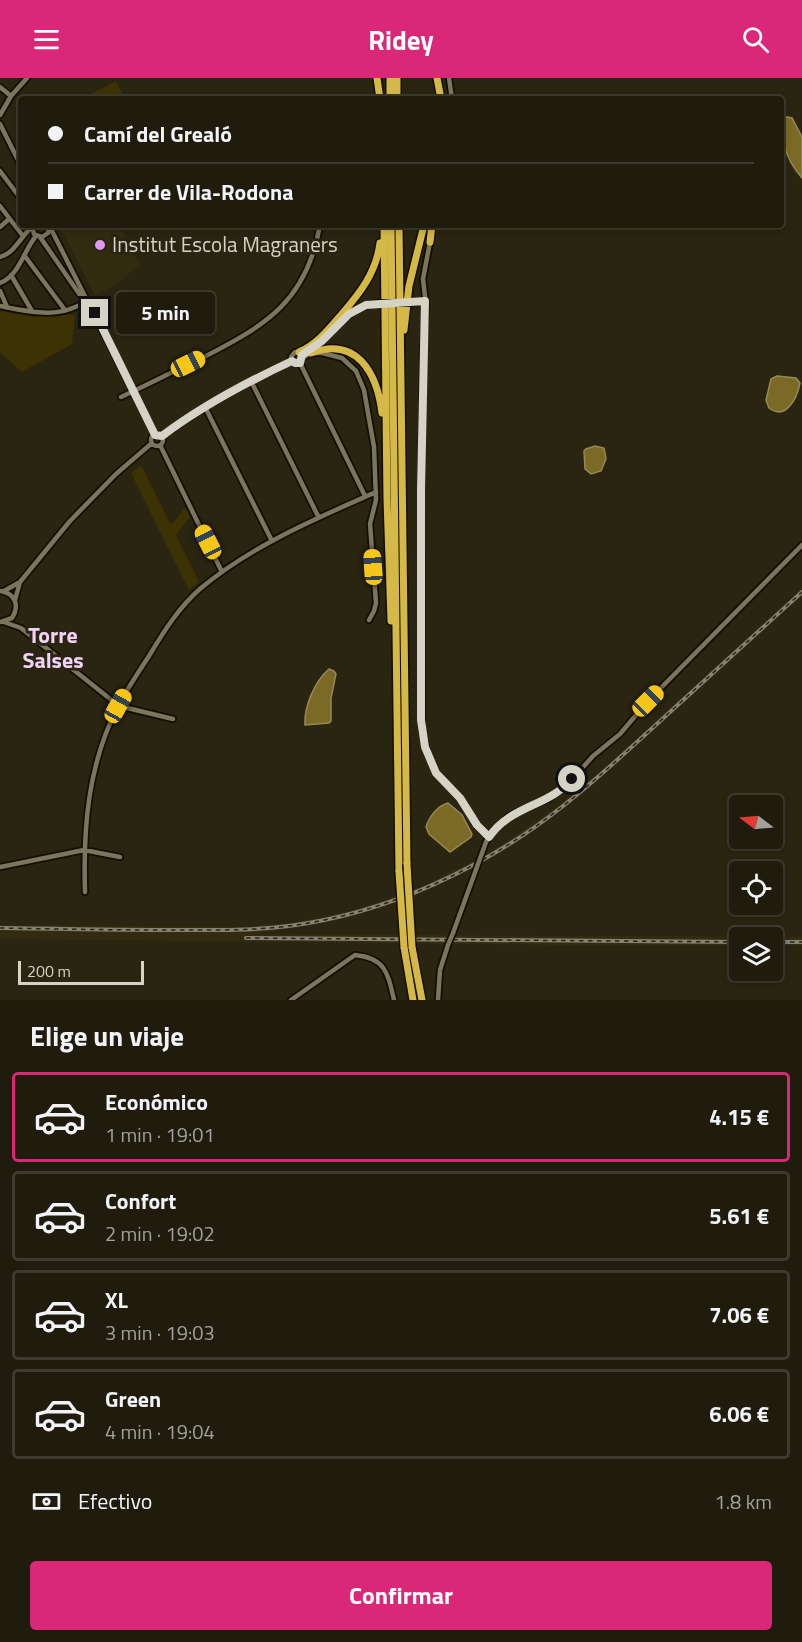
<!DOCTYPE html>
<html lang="es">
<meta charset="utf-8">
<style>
body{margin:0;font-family:"Titillium Web",sans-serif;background:#2d291b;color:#f1f3f6;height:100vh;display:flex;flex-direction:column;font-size:22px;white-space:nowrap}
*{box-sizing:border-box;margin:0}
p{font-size:20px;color:#a2a19d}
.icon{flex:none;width:33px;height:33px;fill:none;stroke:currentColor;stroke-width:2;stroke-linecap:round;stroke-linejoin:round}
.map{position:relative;height:922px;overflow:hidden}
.drawer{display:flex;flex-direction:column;background:#201c0d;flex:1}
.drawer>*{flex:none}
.hud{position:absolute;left:18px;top:18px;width:766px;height:132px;border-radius:6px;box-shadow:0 3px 9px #0003,0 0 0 2px #3d3a2e;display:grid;align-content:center;height:132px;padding:0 30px;background:#201c0d}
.needle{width:39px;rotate:286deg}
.buttons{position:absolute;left:729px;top:717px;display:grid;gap:12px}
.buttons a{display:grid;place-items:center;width:54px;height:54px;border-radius:6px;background:#201c0d;box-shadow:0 3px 9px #0003,0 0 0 2px #3d3a2e;font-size:30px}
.scale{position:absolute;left:18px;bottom:15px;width:126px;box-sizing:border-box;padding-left:6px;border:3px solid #d5d2c6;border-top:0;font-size:16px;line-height:21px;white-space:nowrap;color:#d5d2c6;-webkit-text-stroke:4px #2a2511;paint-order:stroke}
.end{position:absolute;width:27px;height:27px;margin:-14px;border:8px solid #d5d2c6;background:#111;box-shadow:0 0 0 3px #111}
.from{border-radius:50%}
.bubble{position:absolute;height:42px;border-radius:6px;background:#201c0d;box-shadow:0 3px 9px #0003,0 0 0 2px #3d3a2e;font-size:20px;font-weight:700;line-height:42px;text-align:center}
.car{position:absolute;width:18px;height:36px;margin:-18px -9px;border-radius:8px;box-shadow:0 0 4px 2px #0007;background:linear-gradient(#f5c518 24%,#345 0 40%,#f5c518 0 76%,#345 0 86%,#f5c518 0)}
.hud b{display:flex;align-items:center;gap:21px;height:57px;font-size:22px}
.hud b+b{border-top:2px solid #3d3a2e}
.hud i{width:15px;height:15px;background:#f1f3f6}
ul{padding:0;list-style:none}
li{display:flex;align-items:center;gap:18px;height:90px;margin:0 12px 9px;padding:0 18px;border:3px solid #3d3a2e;border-radius:6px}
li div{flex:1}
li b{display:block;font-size:22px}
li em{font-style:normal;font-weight:700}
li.current{border-color:#db2777}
li>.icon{width:54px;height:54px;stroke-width:1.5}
h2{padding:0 30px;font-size:27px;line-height:72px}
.pay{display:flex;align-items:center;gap:15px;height:66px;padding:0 30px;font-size:22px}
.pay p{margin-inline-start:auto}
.button{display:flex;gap:12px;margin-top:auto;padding:12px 30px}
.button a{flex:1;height:69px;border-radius:6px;background:#db2777;color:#fff;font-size:24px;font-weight:700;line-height:69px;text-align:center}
header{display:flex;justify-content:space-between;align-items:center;height:78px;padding:0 30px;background:#db2777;color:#fff;font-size:27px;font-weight:700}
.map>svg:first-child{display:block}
.built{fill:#332b10}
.green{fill:#3d3204}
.water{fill:#7b6a26;stroke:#968956;stroke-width:1.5}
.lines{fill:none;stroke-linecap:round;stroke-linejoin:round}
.minor-casing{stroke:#130e00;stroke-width:8}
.highway-casing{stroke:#130e00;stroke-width:10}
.minor{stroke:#7b755e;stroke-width:4.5}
.highway{stroke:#d5b948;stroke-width:7}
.rail-casing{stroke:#868272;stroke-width:4}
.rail{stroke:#2a2511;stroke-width:1.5;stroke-dasharray:4.5;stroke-linecap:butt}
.minor-bridge-casing{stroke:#130e00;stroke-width:8;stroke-linecap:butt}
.highway-bridge-casing{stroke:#130e00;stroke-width:10;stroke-linecap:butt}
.minor-bridge{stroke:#7b755e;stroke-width:4.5}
.highway-bridge{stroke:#d5b948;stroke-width:7}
.route{stroke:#d5d2c6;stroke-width:8}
.poi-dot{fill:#df98f1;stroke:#2a2511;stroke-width:2}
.labels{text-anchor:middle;stroke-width:6;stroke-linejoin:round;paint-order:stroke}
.poi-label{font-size:21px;fill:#d5d2c6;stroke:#2a2511;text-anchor:start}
.neighbourhood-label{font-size:22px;font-weight:bold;fill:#f1d3f9;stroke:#2a2511}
</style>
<header><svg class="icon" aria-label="menu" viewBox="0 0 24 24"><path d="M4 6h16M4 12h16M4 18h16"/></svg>Ridey<svg class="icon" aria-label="search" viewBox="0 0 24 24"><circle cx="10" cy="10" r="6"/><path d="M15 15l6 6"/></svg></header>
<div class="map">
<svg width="802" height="922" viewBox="0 0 802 922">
<rect width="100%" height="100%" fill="#2a2511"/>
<path class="built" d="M 59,147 L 119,147 L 140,187 L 115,207 L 95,218 Z
M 802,510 L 802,516 L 609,692 L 559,734 L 486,782 L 415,818 L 363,835 L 288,851 L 250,856 L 802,859 L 802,867 L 773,867 L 772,860 L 740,860 L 739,867 L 566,867 L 0,861 L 0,847 L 243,849 L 291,845 L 352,833 L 415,812 L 484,778 L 557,729 L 607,688 Z"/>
<path class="green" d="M 116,3 L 125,21 L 81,21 Z
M 0,233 L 34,239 L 68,236 L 75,238 L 72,266 L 22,294 L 0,275 Z
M 141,387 L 171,447 L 185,430 L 190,439 L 176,457 L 199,504 L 189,512 L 131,395 Z"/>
<path class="water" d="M 782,38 L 792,40 L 802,59 L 802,100 C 784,79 782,64 782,38 Z
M 777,298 L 796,300 L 800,305 C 797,320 786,343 769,330 L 766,322 L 771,301 Z
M 595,368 L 604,370 L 606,381 L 601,393 L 591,396 L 585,391 L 584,373 L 586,371 Z
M 329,591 L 334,593 L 336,596 L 331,620 L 331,643 L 329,645 L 305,647 C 304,628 315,603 329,591 Z
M 448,725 L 462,737 L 472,756 L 471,759 L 450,774 L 429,756 L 426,749 C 429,739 437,728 448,725 Z"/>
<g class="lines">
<defs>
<path id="minor" d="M 449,0 L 452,21
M 0,9 L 11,18
M 0,37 L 11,18 L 27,0
M 0,46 L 21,88
M 0,93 L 21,121
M 0,128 L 23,158
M 49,147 L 155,357
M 32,148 L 34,156 L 42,159 L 48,155 L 49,147
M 0,149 L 9,141
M 40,159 L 80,217 L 84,218
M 430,164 L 423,201 L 426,227 L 423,273 L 421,412 L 422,653 L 427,673 L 436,695 L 460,720 L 477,747 L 489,759
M 24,177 L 65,232
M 0,179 C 15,175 20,159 32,149
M 11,197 L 32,233
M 0,205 C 19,198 24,172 36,158
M 0,213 L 7,229
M 411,225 L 425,223
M 0,228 C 21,232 50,239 70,231 C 76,229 82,226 88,223
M 307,274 C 333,257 345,229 379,225
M 302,280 L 311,275 L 322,275 L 342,280 L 356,293 L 364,312 L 374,369 L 376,422 L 370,446 L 376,525 L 374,533 L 369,542
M 300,285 L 365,418
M 251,303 L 318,438
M 121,319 C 149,306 176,292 204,279 C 267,247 307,222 320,147
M 205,329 L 272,463
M151 362a6 6 0 1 1 12 0a6 6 0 1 1-12 0Z
M 162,358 C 203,329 246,304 292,283 L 295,285 L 300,285 L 302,277 L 295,274 L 291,279 L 292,283
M 160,367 L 222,494
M 0,513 C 15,515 20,527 12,540 L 0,544
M 4,513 L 20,504
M 15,522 L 20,504 L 70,443 L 116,396 L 152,365
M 4,544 L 21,550 L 119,628 L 173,641
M 486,764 L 492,754 L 509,738 L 548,721 L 568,706 L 593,678 L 620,656 L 648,623 L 802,467
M 0,789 L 84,772 L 120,779
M 85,814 C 83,749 88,687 118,628 C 127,611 138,595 149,578 C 164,553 179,529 201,510 C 253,467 315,441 376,414
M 453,855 L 473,800
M 291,922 L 355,877 C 386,880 388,896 394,922
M 438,922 L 440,892 L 448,867"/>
<path id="highway" d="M 377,0 L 380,21
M 390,0 L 390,21
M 397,0 L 397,21
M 437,0 L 441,21
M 384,147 L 387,421 L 391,543
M 391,147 L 399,794
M 399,147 L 407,786
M 430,164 L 432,147
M 404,252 L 409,208 L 424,147
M 299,274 C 317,266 328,252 341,237 C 360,215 376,195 380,165
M 311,275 C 357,258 377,295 382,335
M 404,869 L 413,922
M 412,869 L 422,922"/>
</defs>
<use href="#minor" class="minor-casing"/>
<use href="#highway" class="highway-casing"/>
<use href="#minor" class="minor"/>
<use href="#highway" class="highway"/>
<defs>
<path id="rail" d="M 0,850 C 57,851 113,852 170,852 C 209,852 249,853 289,848 C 388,835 485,790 563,728 C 600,699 635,666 670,634 C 714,594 758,554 802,514
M 246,860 L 740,864
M 772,864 L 802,864"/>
</defs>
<use href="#rail" class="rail-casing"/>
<use href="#rail" class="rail"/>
<defs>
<path id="minor-bridge" d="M 379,225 L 411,225
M 473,800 L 486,764
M 448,867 L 453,855"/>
<path id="highway-bridge" d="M 407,786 L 412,869
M 399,794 L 404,869"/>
</defs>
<use href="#minor-bridge" class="minor-bridge-casing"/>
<use href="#highway-bridge" class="highway-bridge-casing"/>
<use href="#minor-bridge" class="minor-bridge"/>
<use href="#highway-bridge" class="highway-bridge"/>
</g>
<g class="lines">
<path class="route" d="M 95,235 L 155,357 L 162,358 C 202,328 247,304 292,283 L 295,285 L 300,285 L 302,277 L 322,263 L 349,236 L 366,227 L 425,223 L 421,412 L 421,642 L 425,669 L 436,695 L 460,720 L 477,747 L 489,759 C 511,727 548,729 572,701"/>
</g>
<circle class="poi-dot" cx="100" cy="167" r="6"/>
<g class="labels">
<g class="poi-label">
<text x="112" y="174">Institut Escola Magraners</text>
</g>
<g class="neighbourhood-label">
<text x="53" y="565">Torre<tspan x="53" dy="25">Salses</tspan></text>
</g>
</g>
</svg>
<div class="buttons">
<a><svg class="needle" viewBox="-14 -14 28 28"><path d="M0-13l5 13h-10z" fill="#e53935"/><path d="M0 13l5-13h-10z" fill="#a2a19d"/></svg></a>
<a><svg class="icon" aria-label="locate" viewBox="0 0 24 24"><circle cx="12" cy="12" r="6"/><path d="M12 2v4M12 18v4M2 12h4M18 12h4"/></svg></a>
<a><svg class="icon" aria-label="layers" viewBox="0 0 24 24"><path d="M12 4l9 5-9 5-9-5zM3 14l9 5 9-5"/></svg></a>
</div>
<div class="scale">200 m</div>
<i class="end from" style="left:572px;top:701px"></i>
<i class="end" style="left:95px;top:235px"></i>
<div class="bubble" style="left:116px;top:214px;width:99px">5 min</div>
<i class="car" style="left:188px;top:286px;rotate:64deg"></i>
<i class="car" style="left:208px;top:464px;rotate:333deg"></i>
<i class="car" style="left:373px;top:489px;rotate:356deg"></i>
<i class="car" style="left:648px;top:623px;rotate:45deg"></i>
<i class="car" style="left:118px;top:628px;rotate:29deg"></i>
<div class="hud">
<b><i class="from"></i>Camí del Grealó</b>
<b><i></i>Carrer de Vila-Rodona</b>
</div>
</div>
<section class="drawer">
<h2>Elige un viaje</h2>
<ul>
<li class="current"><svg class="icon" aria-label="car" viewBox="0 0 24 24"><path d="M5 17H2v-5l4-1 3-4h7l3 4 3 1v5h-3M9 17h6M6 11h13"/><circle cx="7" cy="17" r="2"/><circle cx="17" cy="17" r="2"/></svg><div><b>Económico</b><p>1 min · 19:01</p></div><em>4.15 €</em></li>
<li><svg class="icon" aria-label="car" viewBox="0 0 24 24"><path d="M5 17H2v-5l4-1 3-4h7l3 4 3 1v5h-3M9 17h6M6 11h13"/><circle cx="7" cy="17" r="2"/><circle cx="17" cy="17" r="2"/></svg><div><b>Confort</b><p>2 min · 19:02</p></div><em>5.61 €</em></li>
<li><svg class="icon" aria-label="car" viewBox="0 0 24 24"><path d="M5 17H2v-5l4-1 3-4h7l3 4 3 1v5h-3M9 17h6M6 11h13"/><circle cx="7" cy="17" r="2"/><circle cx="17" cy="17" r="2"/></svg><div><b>XL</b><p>3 min · 19:03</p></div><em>7.06 €</em></li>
<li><svg class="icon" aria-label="car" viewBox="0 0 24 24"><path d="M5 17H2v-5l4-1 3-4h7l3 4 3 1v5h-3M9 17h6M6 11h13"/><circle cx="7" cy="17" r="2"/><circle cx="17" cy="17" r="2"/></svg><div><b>Green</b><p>4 min · 19:04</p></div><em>6.06 €</em></li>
</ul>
<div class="pay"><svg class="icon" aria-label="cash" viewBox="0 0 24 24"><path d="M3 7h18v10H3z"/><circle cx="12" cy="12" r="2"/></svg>Efectivo<p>1.8 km</p></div>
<div class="button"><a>Confirmar</a></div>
</section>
